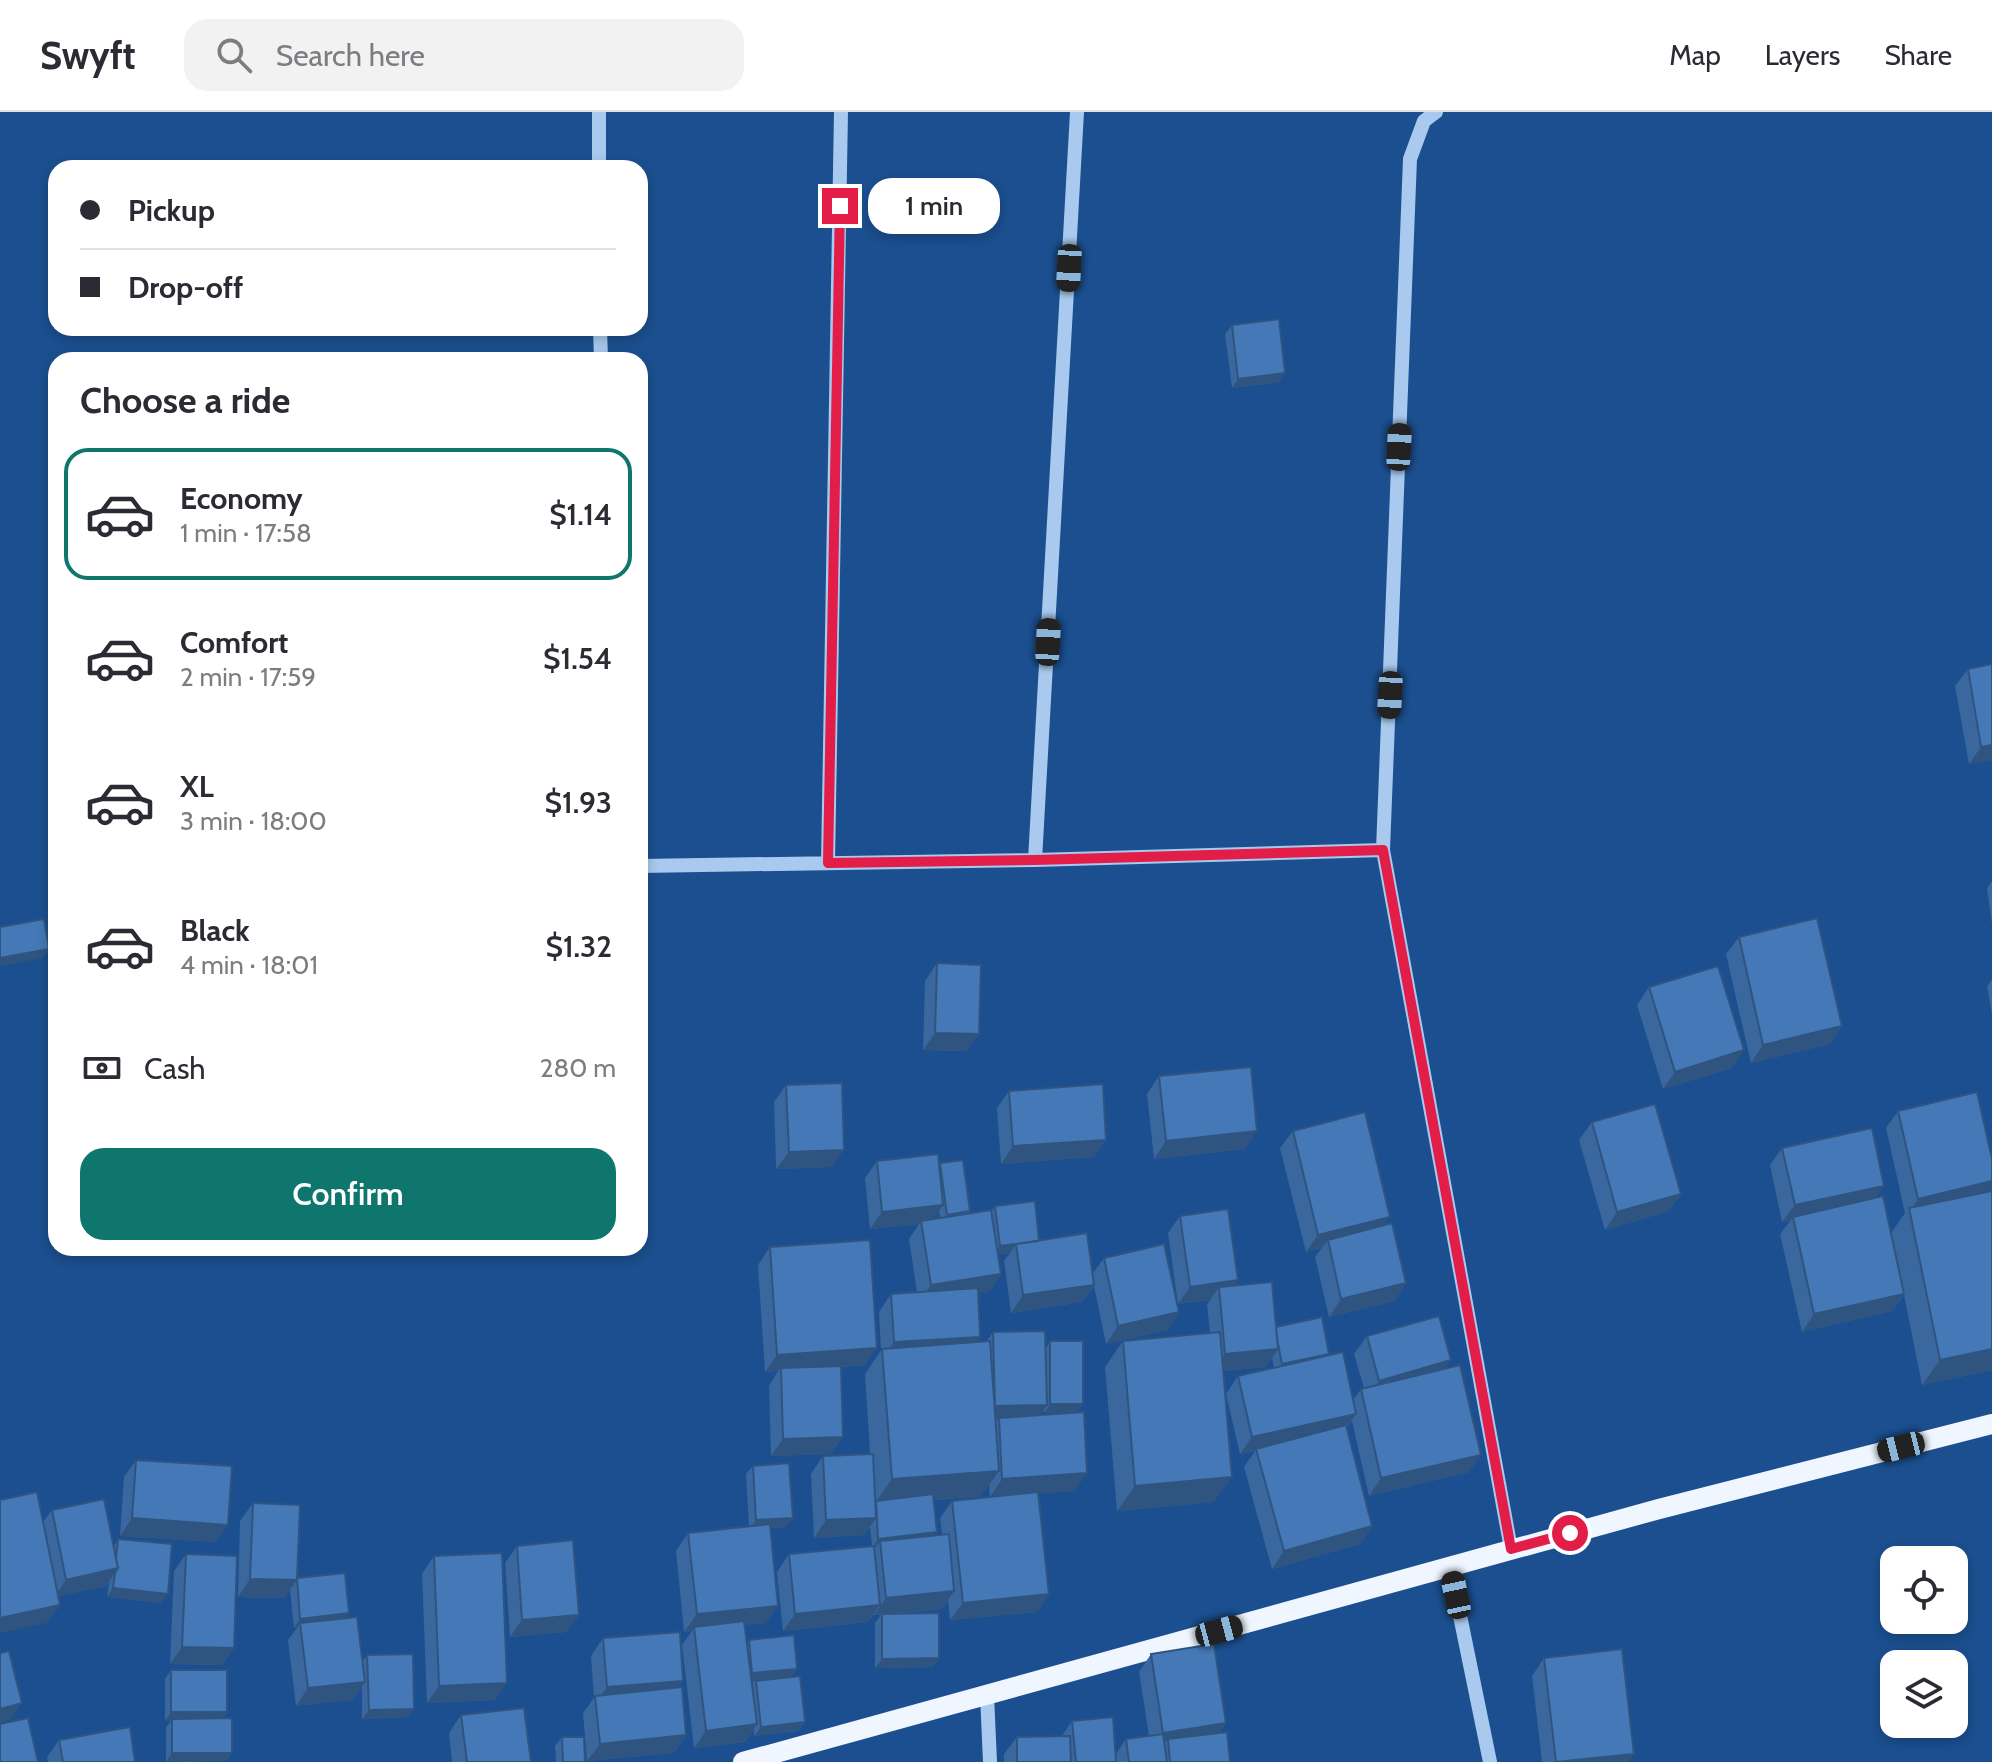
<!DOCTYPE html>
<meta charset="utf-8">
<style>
body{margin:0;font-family:Cabin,sans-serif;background:#f2f2f3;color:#2b2b33;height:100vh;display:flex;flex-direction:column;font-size:30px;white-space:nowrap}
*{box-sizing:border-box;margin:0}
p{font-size:26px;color:#7c7c81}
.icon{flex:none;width:44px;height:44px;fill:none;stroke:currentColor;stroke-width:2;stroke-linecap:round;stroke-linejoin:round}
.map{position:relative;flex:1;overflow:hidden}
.side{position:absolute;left:48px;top:240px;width:600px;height:904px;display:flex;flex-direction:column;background:#fff;border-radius:24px;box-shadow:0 4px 12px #0003}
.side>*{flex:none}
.guide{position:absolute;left:48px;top:48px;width:600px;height:176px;border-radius:24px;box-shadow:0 4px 12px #0003;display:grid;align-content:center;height:176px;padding:0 32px;background:#fff}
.tools{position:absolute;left:1880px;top:1434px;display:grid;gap:16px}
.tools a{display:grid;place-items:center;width:88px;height:88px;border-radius:16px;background:#fff;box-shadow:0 4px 12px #0003;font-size:40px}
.end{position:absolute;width:36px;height:36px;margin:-18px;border:10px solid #e11d48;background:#fff;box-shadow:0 0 0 4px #fff}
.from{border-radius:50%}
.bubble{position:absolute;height:56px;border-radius:24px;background:#fff;box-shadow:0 4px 12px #0003;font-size:26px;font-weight:600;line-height:56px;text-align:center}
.car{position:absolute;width:24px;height:48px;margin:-24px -12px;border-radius:10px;box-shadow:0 0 6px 2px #0007;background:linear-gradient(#222 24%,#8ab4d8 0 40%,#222 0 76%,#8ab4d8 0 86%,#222 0)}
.guide b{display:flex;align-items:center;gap:28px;height:76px;font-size:30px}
.guide b+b{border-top:2px solid #e1e1e2}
.guide i{width:20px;height:20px;background:#2b2b33}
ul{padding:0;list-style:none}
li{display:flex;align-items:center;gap:24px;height:132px;margin:0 16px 12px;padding:0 16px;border:4px solid transparent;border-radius:24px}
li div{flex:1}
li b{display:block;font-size:30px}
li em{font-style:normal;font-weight:600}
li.active{border-color:#0f766e}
li>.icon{width:72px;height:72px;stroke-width:1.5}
h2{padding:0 32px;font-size:36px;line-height:96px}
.pay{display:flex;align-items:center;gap:20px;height:88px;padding:0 32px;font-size:30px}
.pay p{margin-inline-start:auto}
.cta{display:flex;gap:16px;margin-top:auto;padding:16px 32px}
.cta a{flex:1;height:92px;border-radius:24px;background:#0f766e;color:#fff;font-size:32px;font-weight:600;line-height:92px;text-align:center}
header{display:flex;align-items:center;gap:48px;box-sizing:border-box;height:112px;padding:0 40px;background:#fff;border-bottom:2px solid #e1e1e2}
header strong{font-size:38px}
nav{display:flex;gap:44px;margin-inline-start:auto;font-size:28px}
.search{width:560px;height:72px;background:#f2f2f3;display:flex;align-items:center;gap:20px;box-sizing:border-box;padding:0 28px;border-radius:24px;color:#7c7c81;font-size:30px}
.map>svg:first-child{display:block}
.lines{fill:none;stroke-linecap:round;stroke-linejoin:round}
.minor{stroke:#a9c9ee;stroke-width:14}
.major{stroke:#f0f6ff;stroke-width:20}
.wall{fill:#3a679d;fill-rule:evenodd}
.shaded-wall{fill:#305480}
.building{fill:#4478b7;stroke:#305480;stroke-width:2}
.route{stroke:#e11d48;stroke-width:10}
</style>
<header>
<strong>Swyft</strong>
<div class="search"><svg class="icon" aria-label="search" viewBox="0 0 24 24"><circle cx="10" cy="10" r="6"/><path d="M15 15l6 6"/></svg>Search here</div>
<nav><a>Map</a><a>Layers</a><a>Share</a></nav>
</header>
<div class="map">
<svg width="1992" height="1650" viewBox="0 0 1992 1650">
<rect width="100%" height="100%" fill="#1b4f8f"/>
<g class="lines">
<path class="minor" d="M 599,0 L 599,56
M 600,216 L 601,248
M 1383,738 L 1410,47 L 1424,9 L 1436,0
M 1035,748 L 1077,0
M 828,751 L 841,0
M 640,754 L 1035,748 L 1383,738 L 1511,1437
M 1450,1455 L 1490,1650
M 987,1583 L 990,1650"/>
<path class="major" d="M 743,1650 L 1659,1397 L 1992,1312"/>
</g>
<path class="wall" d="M 1232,213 L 1279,270 L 1232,276 L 1225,222 Z
M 1992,552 L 1992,648 L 1969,652 L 1955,574 L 1968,557 Z
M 1992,769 L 1992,812 L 1987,776 Z
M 1739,825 L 1842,914 L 1830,932 L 1751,951 L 1726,842 Z
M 937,851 L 967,939 L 923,938 L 925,869 Z
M 1992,867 L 1992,902 L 1987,875 Z
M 1649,875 L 1732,956 L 1663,977 L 1637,893 Z
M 1159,964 L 1245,1037 L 1154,1047 L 1147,982 Z
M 786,973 L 832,1055 L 776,1057 L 774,990 Z
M 1009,979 L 1106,1028 L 1094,1045 L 1001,1052 L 997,996 Z
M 1898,999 L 1992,1075 L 1989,1079 L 1992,1258 L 1922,1273 L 1904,1183 L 1892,1199 L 1802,1220 L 1780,1122 L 1790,1109 L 1782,1110 L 1770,1053 L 1782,1036 L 1876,1086 L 1891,1121 L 1905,1101 L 1886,1016 Z
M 1592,1010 L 1681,1082 L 1669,1099 L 1605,1118 L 1579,1028 Z
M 1293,1019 L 1384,1113 L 1406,1171 L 1394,1189 L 1329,1205 L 1315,1145 L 1322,1136 L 1306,1140 L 1280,1036 Z
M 877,1049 L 939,1053 L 970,1099 L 969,1102 L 991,1100 L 995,1094 L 1039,1129 L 1093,1161 L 1104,1146 L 1179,1200 L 1167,1218 L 1106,1232 L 1094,1174 L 1082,1190 L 1011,1201 L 1004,1149 L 1010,1141 L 998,1142 L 1001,1162 L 989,1180 L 978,1181 L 977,1230 L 987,1229 L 993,1220 L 1046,1236 L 1050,1229 L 1083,1292 L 1077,1300 L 1075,1379 L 1039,1381 L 1049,1482 L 1037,1500 L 950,1508 L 948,1488 L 942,1497 L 892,1502 L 939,1546 L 933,1555 L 875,1556 L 875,1511 L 881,1503 L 874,1503 L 874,1502 L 868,1510 L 783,1519 L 777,1460 L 789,1442 L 872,1434 L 870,1415 L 864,1423 L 814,1426 L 811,1362 L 823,1344 L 870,1342 L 865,1262 L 881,1238 L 879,1200 L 891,1182 L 917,1180 L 909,1127 L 919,1112 L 870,1117 L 865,1066 ZM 939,1099 L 940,1106 L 933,1107 ZM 1044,1298 L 1044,1301 L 1066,1301 L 1040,1303 ZM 989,1372 L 990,1385 L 952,1389 L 940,1406 L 942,1423 L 934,1424 L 937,1420 L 934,1388 L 981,1384 Z
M 1180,1104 L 1238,1168 L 1234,1173 L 1276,1215 L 1328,1244 L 1353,1288 L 1361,1277 L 1364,1276 L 1354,1242 L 1367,1224 L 1446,1257 L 1469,1360 L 1369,1384 L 1352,1309 L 1346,1316 L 1372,1414 L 1360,1432 L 1272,1457 L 1244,1355 L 1255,1339 L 1240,1342 L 1226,1282 L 1238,1264 L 1274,1256 L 1272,1245 L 1266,1255 L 1223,1259 L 1214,1390 L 1117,1399 L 1105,1255 L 1123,1229 L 1210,1221 L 1207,1192 L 1210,1188 L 1178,1192 L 1168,1121 Z
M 770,1135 L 865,1253 L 841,1255 L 843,1325 L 830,1342 L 771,1344 L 769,1274 L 778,1259 L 765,1260 L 758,1153 Z
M 136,1348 L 215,1430 L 120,1424 L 124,1365 Z
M 753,1354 L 786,1415 L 770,1416 L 766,1511 L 745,1513 L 747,1531 L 749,1528 L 797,1557 L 791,1565 L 799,1619 L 754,1624 L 754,1617 L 745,1630 L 694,1636 L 682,1533 L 692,1519 L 684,1520 L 676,1439 L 688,1421 L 749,1415 L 746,1362 Z
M 253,1391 L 297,1466 L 346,1506 L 362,1550 L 367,1543 L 414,1597 L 408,1605 L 362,1607 L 362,1575 L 352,1588 L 296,1594 L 288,1528 L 297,1516 L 294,1516 L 290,1478 L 284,1486 L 238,1485 L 240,1409 Z
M 52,1398 L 114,1434 L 118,1427 L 161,1491 L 107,1485 L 109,1470 L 106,1474 L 58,1484 L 60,1493 L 47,1511 L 43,1410 Z
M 517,1434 L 579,1503 L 566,1520 L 510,1525 L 505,1451 Z
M 186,1442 L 234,1536 L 222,1553 L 170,1552 L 174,1459 Z
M 434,1444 L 495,1588 L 427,1591 L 422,1462 Z
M 603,1526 L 679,1575 L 686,1623 L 674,1641 L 587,1649 L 583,1601 L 594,1586 L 591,1544 Z
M 1151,1542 L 1226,1611 L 1219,1621 L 1230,1650 L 1004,1650 L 1004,1642 L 1017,1625 L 1062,1624 L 1072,1609 L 1116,1642 L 1126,1627 L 1149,1624 L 1139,1560 Z
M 1544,1546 L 1628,1650 L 1542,1650 L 1532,1564 Z
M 171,1558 L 227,1600 L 223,1606 L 232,1641 L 226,1649 L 166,1650 L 166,1615 L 171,1609 L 165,1609 L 165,1567 Z
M 461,1603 L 531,1650 L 452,1650 L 449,1621 Z
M 562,1625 L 585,1650 L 556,1650 L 555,1634 Z
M 59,1628 L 135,1650 L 48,1650 L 47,1645 Z"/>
<path class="shaded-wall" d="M 1285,261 L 1279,270 L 1232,276 L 1238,267 Z
M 1992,633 L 1992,648 L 1969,652 L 1981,635 Z
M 49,837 L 43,846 L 0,854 L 0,846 Z
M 1842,914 L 1830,932 L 1751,951 L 1763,933 Z
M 935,921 L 979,922 L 967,939 L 923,938 Z
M 1744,938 L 1732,956 L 1663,977 L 1675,960 Z
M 1257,1019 L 1245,1037 L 1154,1047 L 1166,1029 Z
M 1106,1028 L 1094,1045 L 1001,1052 L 1013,1034 Z
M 844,1038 L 832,1055 L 776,1057 L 789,1040 Z
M 1992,1069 L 1992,1075 L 1985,1086 L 1910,1099 L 1918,1087 Z
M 1884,1074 L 1872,1092 L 1793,1105 L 1790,1109 L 1782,1110 L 1795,1093 Z
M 1681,1082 L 1669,1099 L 1605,1118 L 1617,1100 Z
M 943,1093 L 931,1111 L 921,1109 L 919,1112 L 870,1117 L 882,1100 Z
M 1390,1105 L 1378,1122 L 1328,1128 L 1322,1136 L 1306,1140 L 1318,1123 Z
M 1039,1129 L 1016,1132 L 1010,1141 L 993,1143 L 1000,1134 Z
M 1001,1162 L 989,1180 L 918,1191 L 931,1173 Z
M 1238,1168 L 1226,1186 L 1219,1175 L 1210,1188 L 1178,1192 L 1190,1175 Z
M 1406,1171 L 1394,1189 L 1329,1205 L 1341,1187 Z
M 1094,1173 L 1082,1190 L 1011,1201 L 1023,1183 Z
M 1904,1182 L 1892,1199 L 1802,1220 L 1814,1202 Z
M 1179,1200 L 1167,1218 L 1106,1232 L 1118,1214 Z
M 980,1225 L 968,1242 L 882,1248 L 894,1230 Z
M 877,1236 L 865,1253 L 781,1259 L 781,1256 L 778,1259 L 765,1260 L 777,1243 Z
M 1278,1237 L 1266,1255 L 1213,1260 L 1225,1242 Z
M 1992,1237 L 1992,1258 L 1922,1273 L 1940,1248 Z
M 1329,1242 L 1323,1251 L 1276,1261 L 1282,1252 Z
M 1451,1248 L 1439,1266 L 1367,1286 L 1379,1269 Z
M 1050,1292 L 1083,1292 L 1077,1301 L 1044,1301 Z
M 1047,1293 L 1035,1310 L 999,1306 L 995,1311 L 983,1311 L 995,1294 Z
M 1356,1302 L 1344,1319 L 1240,1342 L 1252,1325 Z
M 843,1325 L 830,1342 L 771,1344 L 783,1327 Z
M 1481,1343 L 1469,1360 L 1369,1384 L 1381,1366 Z
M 999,1359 L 981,1384 L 874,1392 L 892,1367 Z
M 1087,1361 L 1075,1379 L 990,1385 L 1002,1367 Z
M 1232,1365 L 1214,1390 L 1117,1399 L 1135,1374 Z
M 132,1406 L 228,1413 L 215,1430 L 120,1424 Z
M 793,1406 L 786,1415 L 750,1417 L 756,1408 Z
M 876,1406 L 864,1423 L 814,1426 L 826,1408 Z
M 1372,1414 L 1360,1432 L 1272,1457 L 1284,1439 Z
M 937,1420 L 931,1429 L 880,1429 L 876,1435 L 872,1436 L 878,1427 Z
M 118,1456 L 106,1474 L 54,1485 L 66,1468 Z
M 250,1467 L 297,1468 L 284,1486 L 238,1485 Z
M 113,1476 L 168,1482 L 161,1491 L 107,1485 Z
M 954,1479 L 942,1497 L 874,1503 L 886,1486 Z
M 1049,1482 L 1037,1500 L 950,1508 L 963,1491 Z
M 60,1493 L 47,1511 L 0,1521 L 0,1506 Z
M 880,1493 L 868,1510 L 783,1519 L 795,1502 Z
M 778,1494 L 766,1511 L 694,1519 L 694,1515 L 692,1519 L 684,1520 L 697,1502 Z
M 349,1501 L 343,1510 L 300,1511 L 297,1516 L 294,1516 L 300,1507 Z
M 579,1503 L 566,1520 L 510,1525 L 522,1508 Z
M 182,1535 L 234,1536 L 222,1553 L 170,1552 Z
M 939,1546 L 933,1555 L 875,1556 L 882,1547 Z
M 797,1557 L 791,1566 L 746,1570 L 752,1561 Z
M 683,1569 L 671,1586 L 595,1592 L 607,1575 Z
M 365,1570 L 352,1588 L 296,1594 L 308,1576 Z
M 507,1571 L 495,1588 L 427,1591 L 439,1574 Z
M 22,1591 L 10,1608 L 0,1611 L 0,1597 Z
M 414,1597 L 408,1605 L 362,1607 L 369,1598 Z
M 171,1600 L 227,1600 L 221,1609 L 172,1607 L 171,1609 L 165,1609 Z
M 805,1610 L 799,1619 L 754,1624 L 761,1615 Z
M 1226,1611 L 1214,1628 L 1168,1627 L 1160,1637 L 1163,1621 Z
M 757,1612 L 745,1630 L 694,1636 L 706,1619 Z
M 686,1623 L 674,1641 L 587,1649 L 600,1632 Z
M 172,1641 L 232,1641 L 226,1649 L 166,1650 Z
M 1634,1642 L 1628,1650 L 1561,1650 Z"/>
<path class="building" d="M 1279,207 L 1285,261 L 1238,267 L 1232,213 Z
M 1992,552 L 1992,633 L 1981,635 L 1968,557 Z
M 1817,806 L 1842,914 L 1763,933 L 1739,825 Z
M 44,807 L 49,837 L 0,846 L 0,815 Z
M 937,851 L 981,853 L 979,922 L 935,921 Z
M 1718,854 L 1744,938 L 1675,960 L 1649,875 Z
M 1251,955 L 1257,1019 L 1166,1029 L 1159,964 Z
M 842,971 L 844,1038 L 789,1040 L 786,973 Z
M 1103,972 L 1106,1028 L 1013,1034 L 1009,979 Z
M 1977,980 L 1992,1047 L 1992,1069 L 1918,1087 L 1898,999 Z
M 1655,992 L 1681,1082 L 1617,1100 L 1592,1010 Z
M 1365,1000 L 1390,1105 L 1318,1123 L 1293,1019 Z
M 1872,1016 L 1884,1074 L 1795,1093 L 1782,1036 Z
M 938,1042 L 943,1093 L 882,1100 L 877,1049 Z
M 963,1048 L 970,1099 L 947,1103 L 940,1051 Z
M 1992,1079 L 1992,1237 L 1940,1248 L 1909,1096 Z
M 1883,1084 L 1904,1182 L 1814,1202 L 1793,1105 Z
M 1035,1089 L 1039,1129 L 1000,1134 L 995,1094 Z
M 1228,1097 L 1238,1168 L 1190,1175 L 1180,1104 Z
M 991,1098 L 1001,1162 L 931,1173 L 921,1109 Z
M 1392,1111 L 1406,1171 L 1341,1187 L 1328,1128 Z
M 1087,1121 L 1094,1173 L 1023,1183 L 1016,1132 Z
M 870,1128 L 877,1236 L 777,1243 L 770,1135 Z
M 1164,1132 L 1179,1200 L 1118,1214 L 1104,1146 Z
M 1272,1170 L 1278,1237 L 1225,1242 L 1219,1175 Z
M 978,1176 L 980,1225 L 894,1230 L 891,1182 Z
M 1439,1204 L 1451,1248 L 1379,1269 L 1367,1224 Z
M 1322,1205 L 1329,1242 L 1282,1252 L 1278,1232 L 1276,1215 Z
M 1045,1219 L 1047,1293 L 995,1294 L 993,1220 Z
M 1220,1220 L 1232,1365 L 1135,1374 L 1123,1229 Z
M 990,1229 L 999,1359 L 892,1367 L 882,1237 Z
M 1050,1229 L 1083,1229 L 1083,1292 L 1050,1292 Z
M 1343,1240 L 1356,1302 L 1252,1325 L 1238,1264 Z
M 1460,1253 L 1481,1343 L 1381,1366 L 1361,1277 Z
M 841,1254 L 843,1325 L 783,1327 L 781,1256 Z
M 1084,1300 L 1087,1361 L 1002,1367 L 999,1306 Z
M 1346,1313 L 1372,1414 L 1284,1439 L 1256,1337 Z
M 873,1342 L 876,1406 L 826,1408 L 823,1344 Z
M 136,1348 L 232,1354 L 228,1413 L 132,1406 Z
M 789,1351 L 793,1406 L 756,1408 L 753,1354 Z
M 37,1380 L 60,1493 L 0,1506 L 0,1388 Z
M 1038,1380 L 1049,1482 L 963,1491 L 952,1389 Z
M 933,1382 L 937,1420 L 878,1427 L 876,1389 Z
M 104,1387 L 118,1456 L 66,1468 L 52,1398 Z
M 253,1391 L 300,1393 L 297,1468 L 250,1467 Z
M 770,1412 L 778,1494 L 697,1502 L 688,1421 Z
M 949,1422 L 954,1479 L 886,1486 L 880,1429 Z
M 118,1427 L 172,1432 L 168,1482 L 113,1476 L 115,1461 L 118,1456 L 116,1447 Z
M 573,1428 L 579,1503 L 522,1508 L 517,1434 Z
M 874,1434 L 880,1493 L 795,1502 L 789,1442 Z
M 502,1441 L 507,1571 L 439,1574 L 434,1444 Z
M 186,1442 L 237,1444 L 234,1536 L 182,1535 Z
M 345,1461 L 349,1501 L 300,1507 L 297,1466 Z
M 939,1501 L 939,1546 L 882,1547 L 882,1502 Z
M 357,1505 L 365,1570 L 308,1576 L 300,1511 Z
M 744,1509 L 757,1612 L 706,1619 L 694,1515 Z
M 680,1520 L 683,1569 L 607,1575 L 603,1526 Z
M 794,1523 L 797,1557 L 752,1561 L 749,1528 Z
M 1214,1532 L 1226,1611 L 1163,1621 L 1151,1542 Z
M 1622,1537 L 1634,1642 L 1556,1650 L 1544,1546 Z
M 9,1539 L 22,1591 L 0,1597 L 0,1541 Z
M 413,1542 L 414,1597 L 369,1598 L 367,1543 Z
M 171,1558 L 227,1558 L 227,1600 L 171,1600 Z
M 800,1564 L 805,1610 L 761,1615 L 756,1569 Z
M 682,1575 L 686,1623 L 600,1632 L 595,1584 Z
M 524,1596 L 531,1650 L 467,1650 L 461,1603 Z
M 1113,1605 L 1116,1650 L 1076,1650 L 1072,1609 Z
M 28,1606 L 38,1650 L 0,1650 L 0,1612 Z
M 232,1606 L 232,1641 L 172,1641 L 172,1607 Z
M 130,1615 L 135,1650 L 63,1650 L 59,1628 Z
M 1227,1620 L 1230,1650 L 1170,1650 L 1168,1627 Z
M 1163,1622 L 1167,1650 L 1129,1650 L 1126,1627 Z
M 1070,1624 L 1071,1650 L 1017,1650 L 1017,1625 Z
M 562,1625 L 584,1625 L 585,1650 L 563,1650 Z"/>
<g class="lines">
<path class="route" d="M 840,94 L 828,751 L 1035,748 L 1383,738 L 1511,1437 L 1570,1421"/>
</g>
</svg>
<div class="tools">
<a><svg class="icon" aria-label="locate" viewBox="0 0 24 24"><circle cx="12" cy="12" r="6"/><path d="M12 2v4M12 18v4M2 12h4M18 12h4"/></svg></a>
<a><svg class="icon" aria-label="layers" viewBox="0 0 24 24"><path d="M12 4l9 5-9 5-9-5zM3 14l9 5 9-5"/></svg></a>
</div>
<i class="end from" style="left:1570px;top:1421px"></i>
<i class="end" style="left:840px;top:94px"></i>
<div class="bubble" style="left:868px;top:66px;width:132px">1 min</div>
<i class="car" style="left:1069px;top:156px;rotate:183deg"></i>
<i class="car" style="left:1399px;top:335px;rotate:3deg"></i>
<i class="car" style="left:1048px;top:530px;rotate:3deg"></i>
<i class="car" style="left:1390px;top:583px;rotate:183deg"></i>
<i class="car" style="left:1901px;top:1335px;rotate:256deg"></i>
<i class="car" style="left:1456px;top:1483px;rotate:348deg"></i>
<i class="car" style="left:1219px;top:1519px;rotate:75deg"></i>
<div class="guide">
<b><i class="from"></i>Pickup</b>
<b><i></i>Drop-off</b>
</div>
<section class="side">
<h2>Choose a ride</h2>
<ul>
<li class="active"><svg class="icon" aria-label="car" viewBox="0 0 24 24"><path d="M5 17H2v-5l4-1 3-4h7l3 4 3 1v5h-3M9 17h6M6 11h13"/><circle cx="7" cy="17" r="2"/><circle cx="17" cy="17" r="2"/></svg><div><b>Economy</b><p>1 min · 17:58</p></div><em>$1.14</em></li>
<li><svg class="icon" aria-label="car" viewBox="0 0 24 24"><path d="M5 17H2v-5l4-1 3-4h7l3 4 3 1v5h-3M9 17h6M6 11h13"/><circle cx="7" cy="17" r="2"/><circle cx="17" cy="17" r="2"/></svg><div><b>Comfort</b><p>2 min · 17:59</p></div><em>$1.54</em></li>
<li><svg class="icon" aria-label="car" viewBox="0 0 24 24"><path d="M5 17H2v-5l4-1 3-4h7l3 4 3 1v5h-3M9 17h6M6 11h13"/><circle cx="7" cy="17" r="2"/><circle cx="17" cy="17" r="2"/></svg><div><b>XL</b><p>3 min · 18:00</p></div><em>$1.93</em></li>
<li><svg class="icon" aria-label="car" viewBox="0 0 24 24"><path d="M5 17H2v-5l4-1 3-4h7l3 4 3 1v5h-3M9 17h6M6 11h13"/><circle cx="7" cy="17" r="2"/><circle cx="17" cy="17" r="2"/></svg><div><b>Black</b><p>4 min · 18:01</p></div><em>$1.32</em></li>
</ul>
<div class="pay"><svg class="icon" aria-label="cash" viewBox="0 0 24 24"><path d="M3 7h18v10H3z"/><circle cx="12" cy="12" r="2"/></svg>Cash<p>280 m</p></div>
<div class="cta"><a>Confirm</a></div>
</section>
</div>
